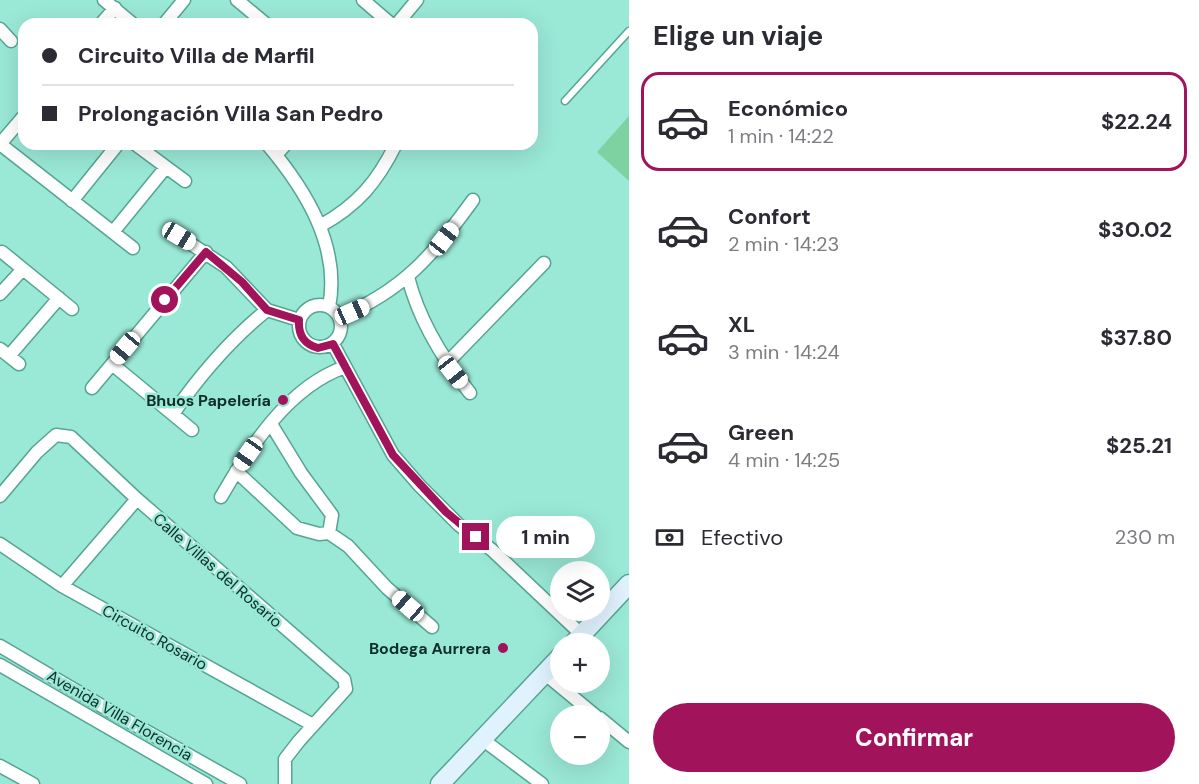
<!DOCTYPE html>
<html lang="es">
<meta charset="utf-8">
<style>
body{margin:0;font-family:"DM Sans",sans-serif;background:#f7f7f7;color:#2b2b33;height:100vh;display:flex;flex-direction:column;font-size:22px;white-space:nowrap}
*{box-sizing:border-box;margin:0}
p{font-size:20px;color:#7c7c81}
.icon{flex:none;width:33px;height:33px;fill:none;stroke:currentColor;stroke-width:2;stroke-linecap:round;stroke-linejoin:round}
.map{position:relative;flex:1;overflow:hidden}
.details{display:flex;flex-direction:column;background:#fff;width:570px}
.details>*{flex:none}
.banner{position:absolute;left:18px;top:18px;width:520px;height:132px;border-radius:18px;box-shadow:0 6px 24px #0002;display:grid;align-content:center;height:132px;padding:0 24px;background:#fff}
.fabs{position:absolute;left:550px;top:561px;display:grid;gap:12px}
.fabs a{display:grid;place-items:center;width:60px;height:60px;border-radius:50%;background:#fff;box-shadow:0 6px 24px #0002;font-size:30px}
.end{position:absolute;width:27px;height:27px;margin:-14px;border:8px solid #a1135b;background:#fff;box-shadow:0 0 0 3px #fff}
.from{border-radius:50%}
.bubble{position:absolute;height:42px;border-radius:21px;background:#fff;box-shadow:0 6px 24px #0002;font-size:20px;font-weight:700;line-height:42px;text-align:center}
.car{position:absolute;width:18px;height:36px;margin:-18px -9px;border-radius:8px;box-shadow:0 0 4px 2px #0007;background:linear-gradient(#fff 24%,#345 0 40%,#fff 0 76%,#345 0 86%,#fff 0)}
.banner b{display:flex;align-items:center;gap:21px;height:57px;font-size:22px}
.banner b+b{border-top:2px solid #e1e1e2}
.banner i{width:15px;height:15px;background:#2b2b33}
ul{padding:0;list-style:none}
li{display:flex;align-items:center;gap:18px;height:99px;margin:0 12px 9px;padding:0 12px;border:3px solid transparent;border-radius:18px}
li div{flex:1}
li b{display:block;font-size:22px}
li em{font-style:normal;font-weight:700}
li.current{border-color:#a1135b}
li>.icon{width:54px;height:54px;stroke-width:1.5}
h2{padding:0 24px;font-size:27px;line-height:72px}
.pay{display:flex;align-items:center;gap:15px;height:66px;padding:0 24px;font-size:22px}
.pay p{margin-inline-start:auto}
.action{display:flex;gap:12px;margin-top:auto;padding:12px 24px}
.action a{flex:1;height:69px;border-radius:36px;background:#a1135b;color:#fff;font-size:24px;font-weight:700;line-height:69px;text-align:center}
main{display:flex;flex:1;min-height:0}
.map>svg:first-child{display:block}
.building{fill:#7ed1a1}
.lines{fill:none;stroke-linecap:round;stroke-linejoin:round}
.service-casing{stroke:#56a493;stroke-width:9}
.minor-casing{stroke:#56a493;stroke-width:15}
.secondary-casing{stroke:#56a493;stroke-width:21}
.service{stroke:#fff;stroke-width:6}
.minor{stroke:#fff;stroke-width:12}
.secondary{stroke:#e0f2fe;stroke-width:18}
.route{stroke:#a1135b;stroke-width:8}
.poi-dot{fill:#a1135b;stroke:#9ae8d6;stroke-width:2}
.labels{text-anchor:middle;stroke-width:5;stroke-linejoin:round;paint-order:stroke}
.poi-label{font-size:16px;font-weight:bold;fill:#0d2f28;stroke:#9ae8d6;text-anchor:end}
.street-label{font-size:16px;fill:#0d2f28;stroke:#9ae8d6}
</style>
<main>
<div class="map">
<svg width="629" height="784" viewBox="0 0 629 784">
<rect width="100%" height="100%" fill="#9ae8d6"/>
<path class="building" d="M 629,116 L 629,181 L 597,152 Z"/>
<g class="lines">
<defs>
<path id="service" d="M 565,101 L 629,31"/>
<path id="minor" d="M 104,0 L 133,24
M 237,0 L 266,24
M 363,0 L 391,24
M 101,24 L 115,8
M 164,24 L 184,0
M 397,24 L 417,0
M 0,29 L 11,41
M 0,144 L 133,248
M 0,144 L 24,116
M 135,144 L 185,181
M 267,144 C 305,189 341,246 329,307
M 276,155 L 286,144
M 72,201 L 118,144
M 320,226 C 358,205 377,182 396,144
M 113,232 L 166,167
M 179,236 L 226,267 L 267,310 L 299,320
M 2,252 L 72,309
M 408,277 C 419,321 442,358 470,393
M 0,294 L 23,269
M299 326a21 21 0 1 1 42 0a21 21 0 1 1-42 0Z
M 339,317 C 403,291 434,254 473,200
M 333,344 L 393,455 L 420,486 L 459,525 L 492,550 L 581,634
M 0,349 L 19,364
M 9,356 L 59,298
M 447,363 L 544,263
M 112,364 L 192,430
M 92,388 L 206,252
M 173,414 C 200,375 230,340 267,310
M 271,424 L 301,473 L 332,515 L 329,533 L 348,546 L 387,588 L 432,627
M 236,471 L 297,528 L 319,534 L 329,533
M 0,496 L 37,452 L 56,435 L 71,437 L 137,499 L 344,679 L 346,689 L 299,741 L 285,759 L 285,784
M 221,497 C 250,447 288,387 345,367
M 0,544 L 62,586 L 313,725
M 62,586 L 137,499
M 0,646 L 107,709 L 240,784
M 0,665 L 206,784
M 544,673 L 596,716
M 600,718 L 629,742
M 482,739 L 542,784
M 0,766 L 33,784"/>
<path id="secondary" d="M 573,644 L 629,584
M 440,784 L 561,656"/>
</defs>
<use href="#service" class="service-casing"/>
<use href="#minor" class="minor-casing"/>
<use href="#secondary" class="secondary-casing"/>
<use href="#service" class="service"/>
<use href="#minor" class="minor"/>
<use href="#secondary" class="secondary"/>
</g>
<g class="lines">
<path class="route" d="M 165,300 L 206,252 L 242,282 L 267,310 L 299,320 C 298,335 304,344 318,348 L 333,344 L 393,455 L 446,512 L 476,537"/>
</g>
<g class="poi-dot">
<circle cx="283" cy="400" r="6"/>
<circle cx="503" cy="648" r="6"/>
</g>
<g class="labels">
<g class="poi-label">
<text x="271" y="406">Bhuos Papelería</text>
<text x="491" y="654">Bodega Aurrera</text>
</g>
<g class="street-label">
<text transform="translate(218 570) rotate(41)" y="6">Calle Villas del Rosario</text>
<text transform="translate(155 637) rotate(29)" y="6">Circuito Rosario</text>
<text transform="translate(120 715) rotate(30)" y="6">Avenida Villa Florencia</text>
</g>
</g>
</svg>
<div class="fabs">
<a><svg class="icon" aria-label="layers" viewBox="0 0 24 24"><path d="M12 4l9 5-9 5-9-5zM3 14l9 5 9-5"/></svg></a>
<a>+</a>
<a>−</a>
</div>
<i class="end from" style="left:165px;top:300px"></i>
<i class="end" style="left:476px;top:537px"></i>
<div class="bubble" style="left:496px;top:516px;width:99px">1 min</div>
<i class="car" style="left:179px;top:236px;rotate:121deg"></i>
<i class="car" style="left:444px;top:239px;rotate:38deg"></i>
<i class="car" style="left:352px;top:312px;rotate:66deg"></i>
<i class="car" style="left:125px;top:348px;rotate:220deg"></i>
<i class="car" style="left:453px;top:372px;rotate:142deg"></i>
<i class="car" style="left:248px;top:454px;rotate:215deg"></i>
<i class="car" style="left:408px;top:606px;rotate:311deg"></i>
<div class="banner">
<b><i class="from"></i>Circuito Villa de Marfil</b>
<b><i></i>Prolongación Villa San Pedro</b>
</div>
</div>
<section class="details">
<h2>Elige un viaje</h2>
<ul>
<li class="current"><svg class="icon" aria-label="car" viewBox="0 0 24 24"><path d="M5 17H2v-5l4-1 3-4h7l3 4 3 1v5h-3M9 17h6M6 11h13"/><circle cx="7" cy="17" r="2"/><circle cx="17" cy="17" r="2"/></svg><div><b>Económico</b><p>1 min · 14:22</p></div><em>$22.24</em></li>
<li><svg class="icon" aria-label="car" viewBox="0 0 24 24"><path d="M5 17H2v-5l4-1 3-4h7l3 4 3 1v5h-3M9 17h6M6 11h13"/><circle cx="7" cy="17" r="2"/><circle cx="17" cy="17" r="2"/></svg><div><b>Confort</b><p>2 min · 14:23</p></div><em>$30.02</em></li>
<li><svg class="icon" aria-label="car" viewBox="0 0 24 24"><path d="M5 17H2v-5l4-1 3-4h7l3 4 3 1v5h-3M9 17h6M6 11h13"/><circle cx="7" cy="17" r="2"/><circle cx="17" cy="17" r="2"/></svg><div><b>XL</b><p>3 min · 14:24</p></div><em>$37.80</em></li>
<li><svg class="icon" aria-label="car" viewBox="0 0 24 24"><path d="M5 17H2v-5l4-1 3-4h7l3 4 3 1v5h-3M9 17h6M6 11h13"/><circle cx="7" cy="17" r="2"/><circle cx="17" cy="17" r="2"/></svg><div><b>Green</b><p>4 min · 14:25</p></div><em>$25.21</em></li>
</ul>
<div class="pay"><svg class="icon" aria-label="cash" viewBox="0 0 24 24"><path d="M3 7h18v10H3z"/><circle cx="12" cy="12" r="2"/></svg>Efectivo<p>230 m</p></div>
<div class="action"><a>Confirmar</a></div>
</section>
</main>
